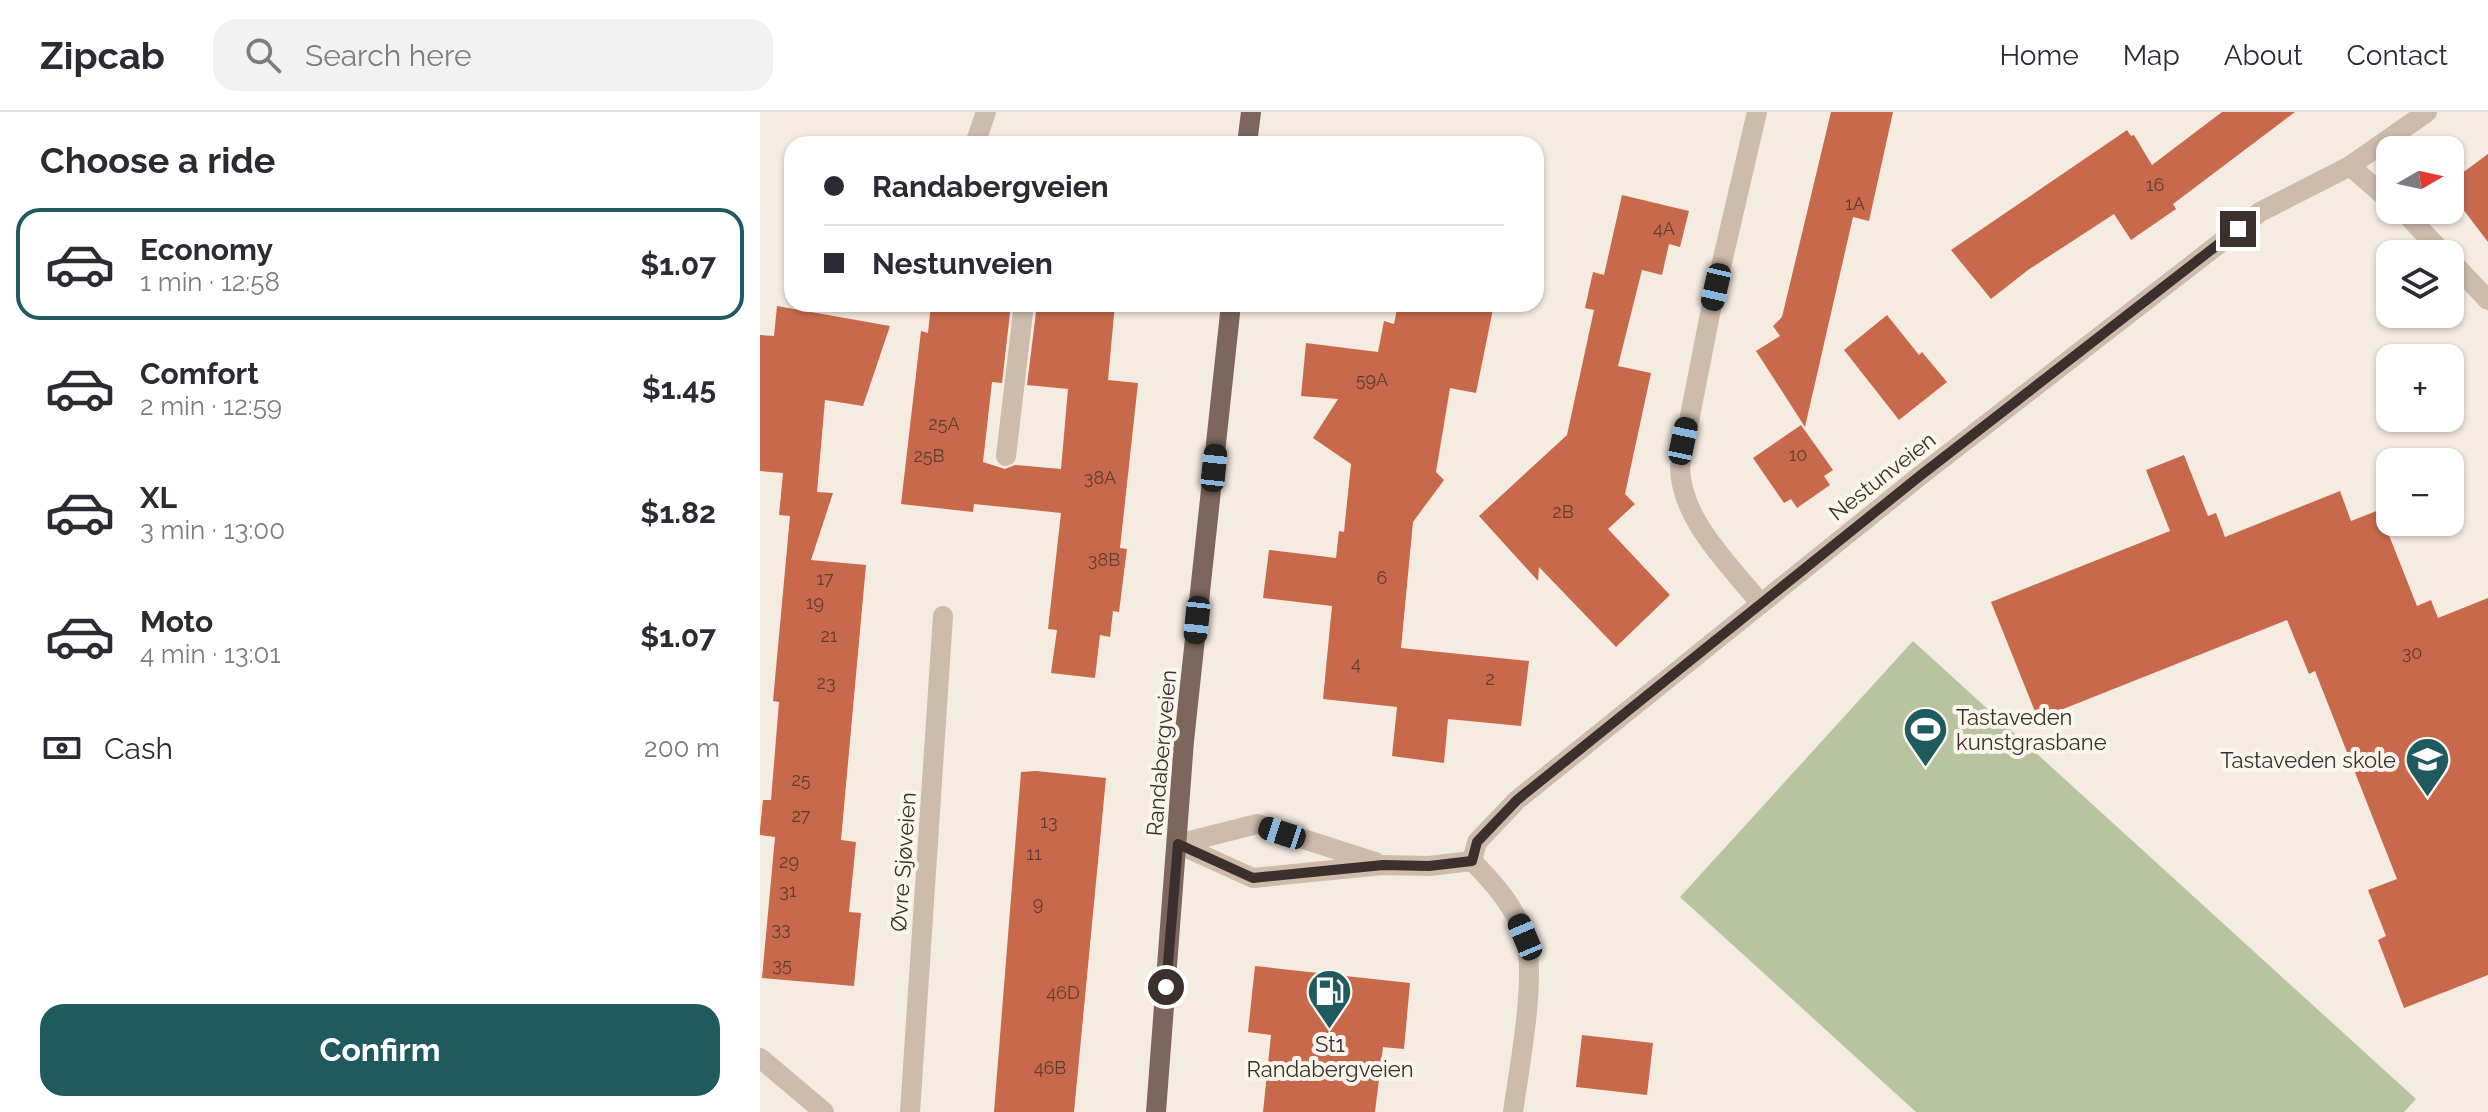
<!DOCTYPE html>
<meta charset="utf-8">
<style>
body{margin:0;font-family:Raleway,sans-serif;background:#f2f2f3;color:#2b2b33;height:100vh;display:flex;flex-direction:column;font-size:30px;white-space:nowrap}
*{box-sizing:border-box;margin:0}
p{font-size:26px;color:#7c7c81}
.icon{flex:none;width:44px;height:44px;fill:none;stroke:currentColor;stroke-width:2;stroke-linecap:round;stroke-linejoin:round}
.map{position:relative;flex:1;overflow:hidden}
.side{display:flex;flex-direction:column;background:#fff;width:760px}
.side>*{flex:none}
.top-card{position:absolute;left:24px;top:24px;width:760px;height:176px;border-radius:24px;box-shadow:0 2px 6px #0004;display:grid;align-content:center;height:176px;padding:0 40px;background:#fff}
.needle{width:52px;rotate:81deg}
.buttons{position:absolute;left:1616px;top:24px;display:grid;gap:16px}
.buttons a{display:grid;place-items:center;width:88px;height:88px;border-radius:16px;background:#fff;box-shadow:0 2px 6px #0004;font-size:40px}
.end{position:absolute;width:36px;height:36px;margin:-18px;border:10px solid #3b302b;background:#fff;box-shadow:0 0 0 4px #fff}
.from{border-radius:50%}
.car{position:absolute;width:24px;height:48px;margin:-24px -12px;border-radius:10px;box-shadow:0 0 6px 2px #0007;background:linear-gradient(#222 24%,#8ab4d8 0 40%,#222 0 76%,#8ab4d8 0 86%,#222 0)}
.top-card b{display:flex;align-items:center;gap:28px;height:76px;font-size:30px}
.top-card b+b{border-top:2px solid #e1e1e2}
.top-card i{width:20px;height:20px;background:#2b2b33}
ul{padding:0;list-style:none}
li{display:flex;align-items:center;gap:24px;height:112px;margin:0 16px 12px;padding:0 24px;border:4px solid transparent;border-radius:24px}
li div{flex:1}
li b{display:block;font-size:30px}
li em{font-style:normal;font-weight:700}
li.selected{border-color:#1f5a5e}
li>.icon{width:72px;height:72px;stroke-width:1.5}
h2{padding:0 40px;font-size:36px;line-height:96px}
.pay{display:flex;align-items:center;gap:20px;height:88px;padding:0 40px;font-size:30px}
.pay p{margin-inline-start:auto}
.cta{display:flex;gap:16px;margin-top:auto;padding:16px 40px}
.cta a{flex:1;height:92px;border-radius:24px;background:#1f5a5e;color:#fff;font-size:32px;font-weight:700;line-height:92px;text-align:center}
header{display:flex;align-items:center;gap:48px;box-sizing:border-box;height:112px;padding:0 40px;background:#fff;border-bottom:2px solid #e1e1e2}
header strong{font-size:38px}
nav{display:flex;gap:44px;margin-inline-start:auto;font-size:28px}
.search{width:560px;height:72px;background:#f2f2f3;display:flex;align-items:center;gap:20px;box-sizing:border-box;padding:0 28px;border-radius:24px;color:#7c7c81;font-size:30px}
main{display:flex;flex:1;min-height:0}
.map>svg:first-child{display:block}
.green{fill:#b8c4a0}
.building{fill:#c8694b}
.lines{fill:none;stroke-linecap:round;stroke-linejoin:round}
.minor{stroke:#cdbbac;stroke-width:20}
.major{stroke:#7d675c;stroke-width:20}
.route{stroke:#3b302b;stroke-width:10}
.labels{text-anchor:middle;stroke-width:8;stroke-linejoin:round;paint-order:stroke}
.number-label{font-size:18px;fill:#5e3e33}
.street-label{font-size:22px;fill:#3b302b;stroke:#fbf5ee}
.poi-label{font-size:22px;fill:#3b302b;stroke:#fbf5ee;text-anchor:start}
</style>
<header>
<strong>Zipcab</strong>
<div class="search"><svg class="icon" aria-label="search" viewBox="0 0 24 24"><circle cx="10" cy="10" r="6"/><path d="M15 15l6 6"/></svg>Search here</div>
<nav><a>Home</a><a>Map</a><a>About</a><a>Contact</a></nav>
</header>
<main>
<section class="side">
<h2>Choose a ride</h2>
<ul>
<li class="selected"><svg class="icon" aria-label="car" viewBox="0 0 24 24"><path d="M5 17H2v-5l4-1 3-4h7l3 4 3 1v5h-3M9 17h6M6 11h13"/><circle cx="7" cy="17" r="2"/><circle cx="17" cy="17" r="2"/></svg><div><b>Economy</b><p>1 min · 12:58</p></div><em>$1.07</em></li>
<li><svg class="icon" aria-label="car" viewBox="0 0 24 24"><path d="M5 17H2v-5l4-1 3-4h7l3 4 3 1v5h-3M9 17h6M6 11h13"/><circle cx="7" cy="17" r="2"/><circle cx="17" cy="17" r="2"/></svg><div><b>Comfort</b><p>2 min · 12:59</p></div><em>$1.45</em></li>
<li><svg class="icon" aria-label="car" viewBox="0 0 24 24"><path d="M5 17H2v-5l4-1 3-4h7l3 4 3 1v5h-3M9 17h6M6 11h13"/><circle cx="7" cy="17" r="2"/><circle cx="17" cy="17" r="2"/></svg><div><b>XL</b><p>3 min · 13:00</p></div><em>$1.82</em></li>
<li><svg class="icon" aria-label="car" viewBox="0 0 24 24"><path d="M5 17H2v-5l4-1 3-4h7l3 4 3 1v5h-3M9 17h6M6 11h13"/><circle cx="7" cy="17" r="2"/><circle cx="17" cy="17" r="2"/></svg><div><b>Moto</b><p>4 min · 13:01</p></div><em>$1.07</em></li>
</ul>
<div class="pay"><svg class="icon" aria-label="cash" viewBox="0 0 24 24"><path d="M3 7h18v10H3z"/><circle cx="12" cy="12" r="2"/></svg>Cash<p>200 m</p></div>
<div class="cta"><a>Confirm</a></div>
</section>
<div class="map">
<svg width="1728" height="1000" viewBox="0 0 1728 1000">
<rect width="100%" height="100%" fill="#f4ebe1"/>
<path class="green" d="M 1153,529 L 1656,987 L 1644,1000 L 1156,1000 L 920,785 Z"/>
<path class="building" d="M 1071,0 L 1133,0 L 1109,109 L 1093,105 L 1045,315 L 996,239 L 1020,224 L 1013,214 L 1022,205 Z
M 1462,0 L 1535,0 L 1413,92 L 1416,97 L 1371,128 L 1354,102 L 1268,158 L 1231,187 L 1191,138 L 1367,18 L 1371,24 L 1374,23 L 1392,53 Z
M 1728,42 L 1728,130 L 1690,80 L 1690,70 Z
M 862,83 L 929,99 L 920,135 L 909,132 L 902,163 L 882,158 L 858,254 L 891,261 L 865,382 L 875,392 L 848,417 L 910,483 L 856,535 L 779,455 L 778,469 L 719,404 L 807,323 L 834,198 L 825,196 L 833,160 L 844,163 Z
M 171,192 L 251,192 L 242,271 L 232,270 L 223,350 L 245,357 L 255,353 L 301,357 L 308,277 L 267,273 L 277,192 L 355,192 L 348,268 L 378,271 L 360,436 L 367,437 L 359,500 L 353,499 L 350,525 L 340,523 L 335,566 L 291,561 L 297,518 L 288,517 L 301,401 L 214,392 L 213,400 L 141,392 L 161,219 L 168,221 Z
M 638,192 L 734,192 L 716,281 L 690,276 L 676,360 L 684,368 L 653,410 L 641,536 L 769,549 L 761,614 L 688,607 L 684,651 L 632,644 L 637,595 L 563,587 L 572,494 L 503,486 L 509,438 L 576,446 L 579,419 L 584,420 L 591,352 L 553,326 L 578,287 L 541,284 L 546,231 L 618,240 L 624,209 L 634,212 Z
M 17,194 L 130,214 L 103,294 L 65,288 L 57,380 L 73,381 L 51,448 L 106,453 L 81,728 L 96,730 L 89,800 L 101,801 L 94,874 L 2,866 L 15,725 L 0,723 L 0,717 L 3,688 L 11,688 L 19,590 L 13,589 L 30,404 L 19,403 L 23,361 L 0,359 L 0,223 L 14,224 Z
M 1127,203 L 1159,243 L 1162,240 L 1187,270 L 1139,308 L 1084,238 Z
M 1041,313 L 1073,358 L 1064,364 L 1070,373 L 1037,396 L 1031,387 L 1024,391 L 993,346 Z
M 1424,343 L 1448,404 L 1456,401 L 1465,425 L 1580,379 L 1591,409 L 1619,398 L 1657,494 L 1671,488 L 1678,506 L 1728,486 L 1728,863 L 1644,896 L 1618,828 L 1626,824 L 1608,778 L 1637,767 L 1555,559 L 1549,562 L 1527,508 L 1278,607 L 1231,490 L 1410,419 L 1386,358 Z
M 276,659 L 346,666 L 314,1000 L 234,1000 L 261,660 Z
M 495,854 L 650,871 L 644,937 L 623,935 L 615,1000 L 503,1000 L 511,923 L 488,920 Z
M 822,923 L 893,931 L 887,983 L 816,975 Z"/>
<g class="lines">
<path class="minor" d="M 997,0 L 950,202 L 920,355 C 921,408 969,452 1000,491
M 215,32 L 226,0
M 1590,54 L 1630,89
M 1642,98 L 1684,142
M 1690,148 L 1728,188
M 246,344 L 264,192
M 418,732 L 493,766 L 623,753 L 669,754 L 712,749 L 717,730 L 757,688 L 1161,363 L 1500,100 L 1590,54 L 1667,0
M 418,732 L 497,712 L 615,750
M 712,749 C 734,771 756,796 765,826 C 777,864 759,957 753,1000
M 0,946 L 64,1000
M 150,1000 L 183,504"/>
<path class="major" d="M 487,32 L 491,0
M 396,1000 L 424,629 L 471,192"/>
</g>
<g class="lines">
<path class="route" d="M 406,875 L 418,732 L 493,766 L 623,753 L 669,754 L 712,749 L 717,730 L 757,688 L 1161,363 L 1478,117"/>
</g>
<defs>
<symbol id="stadium-pin" viewBox="-11 -11 22 30"><path d="M0 17L-7.5 6A9.5 9.5 0 1 1 7.5 6Z" fill="#1f5a5e" stroke="#fbf5ee"/><path d="M0-5a6.5 5 0 1 0 0 10a6.5 5 0 1 0 0-10ZM-3.5-1.8h7v3.6h-7Z" fill="#fff"/></symbol>
<symbol id="school-pin" viewBox="-11 -11 22 30"><path d="M0 17L-7.5 6A9.5 9.5 0 1 1 7.5 6Z" fill="#1f5a5e" stroke="#fbf5ee"/><path d="M0-5L7-2L0 1L-7-2ZM-4 1L0 2.5L4 1V4Q0 6-4 4Z" fill="#fff"/></symbol>
<symbol id="fuel-pin" viewBox="-11 -11 22 30"><path d="M0 17L-7.5 6A9.5 9.5 0 1 1 7.5 6Z" fill="#1f5a5e" stroke="#fbf5ee"/><path d="M-5.5-6h7V0h2V4h1.3V-2.5L3-4.5l.8-.8L6-3V5H2.5V1h-1V6h-7ZM-4.2-4.7v3.2H.2V-4.7Z" fill="#fff"/></symbol>
</defs>
<g fill-rule="evenodd">
<use href="#stadium-pin" x="1140" y="592" width="51" height="69"/>
<use href="#school-pin" x="1642" y="622" width="51" height="69"/>
<use href="#fuel-pin" x="544" y="854" width="51" height="69"/>
</g>
<g class="labels">
<g class="number-label">
<text x="1395" y="79">16</text>
<text x="1095" y="98">1A</text>
<text x="904" y="123">4A</text>
<text x="612" y="274">59A</text>
<text x="184" y="318">25A</text>
<text x="1038" y="349">10</text>
<text x="169" y="350">25B</text>
<text x="340" y="372">38A</text>
<text x="803" y="406">2B</text>
<text x="344" y="454">38B</text>
<text x="622" y="472">6</text>
<text x="65" y="473">17</text>
<text x="55" y="497">19</text>
<text x="69" y="530">21</text>
<text x="1652" y="547">30</text>
<text x="596" y="558">4</text>
<text x="730" y="573">2</text>
<text x="66" y="577">23</text>
<text x="41" y="674">25</text>
<text x="41" y="710">27</text>
<text x="289" y="716">13</text>
<text x="274" y="748">11</text>
<text x="29" y="756">29</text>
<text x="28" y="785">31</text>
<text x="278" y="798">9</text>
<text x="21" y="823">33</text>
<text x="22" y="859">35</text>
<text x="303" y="887">46D</text>
<text x="290" y="962">46B</text>
</g>
<g class="street-label">
<text transform="translate(1122 364) rotate(-38)" y="8">Nestunveien</text>
<text transform="translate(401 641) rotate(-85)" y="8">Randabergveien</text>
<text transform="translate(143 750) rotate(-86)" y="8">Øvre Sjøveien</text>
</g>
<g class="poi-label">
<text x="1196" y="613">Tastaveden<tspan x="1196" dy="25">kunstgrasbane</tspan></text>
<text x="1636" y="656" text-anchor="end">Tastaveden skole</text>
<text x="570" y="940" text-anchor="middle">St1<tspan x="570" dy="25">Randabergveien</tspan></text>
</g>
</g>
</svg>
<div class="buttons">
<a><svg class="needle" viewBox="-14 -14 28 28"><path d="M0-13l5 13h-10z" fill="#e53935"/><path d="M0 13l5-13h-10z" fill="#7c7c81"/></svg></a>
<a><svg class="icon" aria-label="layers" viewBox="0 0 24 24"><path d="M12 4l9 5-9 5-9-5zM3 14l9 5 9-5"/></svg></a>
<a>+</a>
<a>−</a>
</div>
<i class="end from" style="left:406px;top:875px"></i>
<i class="end" style="left:1478px;top:117px"></i>
<i class="car" style="left:956px;top:175px;rotate:193deg"></i>
<i class="car" style="left:923px;top:329px;rotate:12deg"></i>
<i class="car" style="left:454px;top:356px;rotate:6deg"></i>
<i class="car" style="left:437px;top:508px;rotate:186deg"></i>
<i class="car" style="left:522px;top:721px;rotate:288deg"></i>
<i class="car" style="left:765px;top:825px;rotate:337deg"></i>
<div class="top-card">
<b><i class="from"></i>Randabergveien</b>
<b><i></i>Nestunveien</b>
</div>
</div>
</main>
